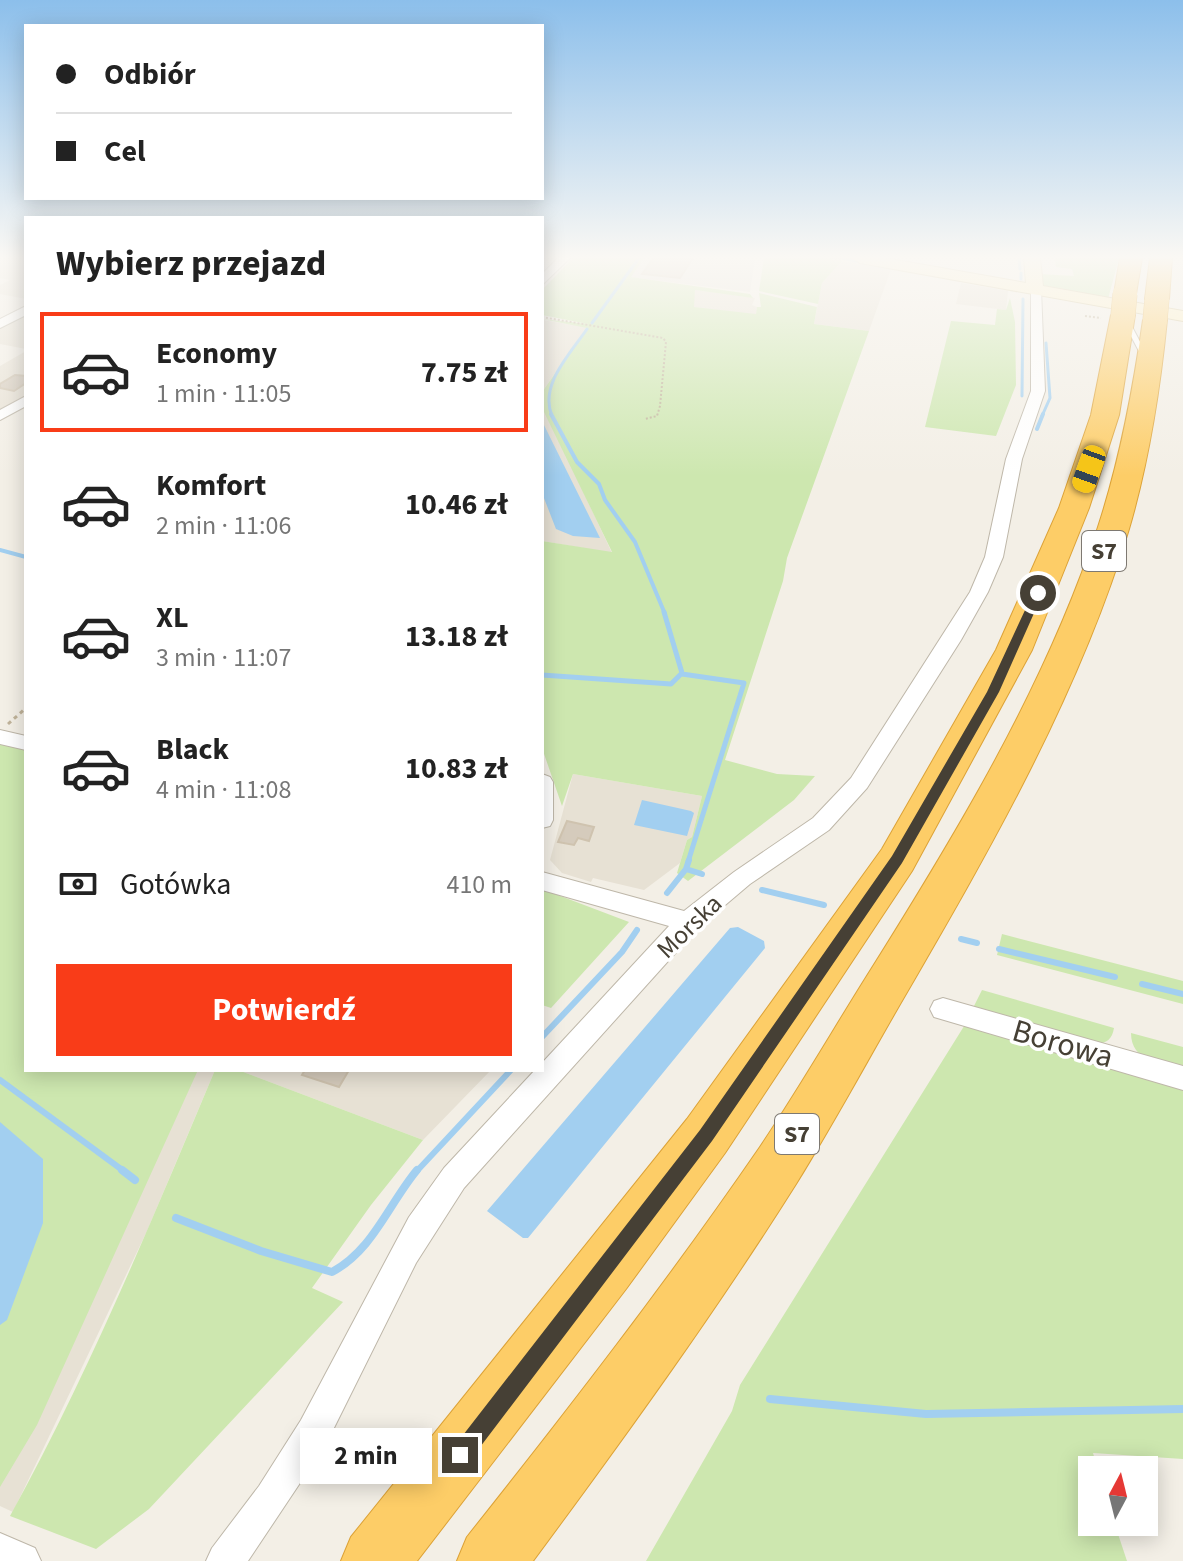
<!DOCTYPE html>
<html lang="pl">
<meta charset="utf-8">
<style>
body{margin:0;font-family:"Source Sans 3",sans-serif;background:#f6f6f6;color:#222;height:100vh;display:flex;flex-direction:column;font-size:30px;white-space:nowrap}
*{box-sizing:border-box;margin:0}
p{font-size:26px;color:#767676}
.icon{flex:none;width:44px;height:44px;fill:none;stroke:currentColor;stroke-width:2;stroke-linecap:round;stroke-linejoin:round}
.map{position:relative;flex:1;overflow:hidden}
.details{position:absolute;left:24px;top:216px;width:520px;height:856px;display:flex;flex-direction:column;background:#fff;border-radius:0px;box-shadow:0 4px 20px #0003}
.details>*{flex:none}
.top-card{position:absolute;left:24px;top:24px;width:520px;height:176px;border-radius:0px;box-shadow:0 4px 20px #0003;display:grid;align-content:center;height:176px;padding:0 32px;background:#fff}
.needle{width:52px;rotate:7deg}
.buttons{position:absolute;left:1078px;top:1456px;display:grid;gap:16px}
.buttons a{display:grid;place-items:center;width:80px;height:80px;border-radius:0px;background:#fff;box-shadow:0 4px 20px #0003;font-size:40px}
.end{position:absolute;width:36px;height:36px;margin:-18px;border:10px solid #464035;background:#fff;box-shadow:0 0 0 4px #fff}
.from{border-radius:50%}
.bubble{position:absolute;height:56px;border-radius:0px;background:#fff;box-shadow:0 4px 20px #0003;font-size:26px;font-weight:700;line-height:56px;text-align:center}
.car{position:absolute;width:24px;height:48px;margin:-24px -12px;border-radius:10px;box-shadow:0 0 6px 2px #0007;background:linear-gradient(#f5c518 24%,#345 0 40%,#f5c518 0 76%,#345 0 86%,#f5c518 0)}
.top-card b{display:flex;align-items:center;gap:28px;height:76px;font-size:30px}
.top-card b+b{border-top:2px solid #e0e0e0}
.top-card i{width:20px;height:20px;background:#222}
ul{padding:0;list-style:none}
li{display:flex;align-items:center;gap:24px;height:120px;margin:0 16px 12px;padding:0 16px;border:4px solid transparent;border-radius:0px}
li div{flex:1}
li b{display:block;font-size:30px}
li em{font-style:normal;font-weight:700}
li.current{border-color:#f93c18}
li>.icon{width:72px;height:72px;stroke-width:1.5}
h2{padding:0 32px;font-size:36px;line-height:96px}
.pay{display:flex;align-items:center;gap:20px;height:88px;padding:0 32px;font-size:30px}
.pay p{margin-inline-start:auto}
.cta{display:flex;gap:16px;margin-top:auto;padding:16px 32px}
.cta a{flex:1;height:92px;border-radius:0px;background:#f93c18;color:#fff;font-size:32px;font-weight:700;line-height:92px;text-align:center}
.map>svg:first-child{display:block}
.residential{fill:#e7e1d4}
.industrial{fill:#e5e1db}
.green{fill:#cde7af}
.water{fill:#a2cff0}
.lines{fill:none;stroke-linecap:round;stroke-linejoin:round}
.stream-far4{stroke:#a2cff0;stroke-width:3}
.stream-far3{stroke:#a2cff0;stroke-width:4}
.stream-far2{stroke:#a2cff0;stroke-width:5}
.stream-far1{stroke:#a2cff0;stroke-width:6}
.stream{stroke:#a2cff0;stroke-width:8}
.building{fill:#d5cbbc;stroke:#cfc3af;stroke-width:2}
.service-casing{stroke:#beb7a9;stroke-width:2}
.minor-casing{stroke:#beb7a9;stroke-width:2}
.secondary-casing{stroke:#d3c496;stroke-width:2}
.motorway-casing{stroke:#dca237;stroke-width:2}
.path-far1{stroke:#c0b39a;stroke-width:2;stroke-dasharray:2 2;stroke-linecap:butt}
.path{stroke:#c0b39a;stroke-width:3;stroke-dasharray:4 4;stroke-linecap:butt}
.service{fill:#fff;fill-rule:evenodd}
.minor{fill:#fff;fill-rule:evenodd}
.secondary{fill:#fef1c5;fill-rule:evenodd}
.motorway{fill:#fdcd67;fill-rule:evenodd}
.motorway-bridge-casing{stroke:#dca237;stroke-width:25;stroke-linecap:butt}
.motorway-bridge{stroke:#fdcd67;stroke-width:24}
.route{fill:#464035}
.labels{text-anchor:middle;stroke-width:7;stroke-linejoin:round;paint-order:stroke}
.shield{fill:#fff;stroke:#7e7972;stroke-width:2}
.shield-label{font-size:24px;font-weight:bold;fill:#464035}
.street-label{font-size:26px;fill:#464035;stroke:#fff}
.near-street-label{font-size:32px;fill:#464035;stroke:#fff}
</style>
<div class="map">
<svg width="1183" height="1561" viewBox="0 0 1183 1561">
<rect width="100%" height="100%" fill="#f3efe6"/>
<path class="residential" d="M 0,258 L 26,258 L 26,299 L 0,294 L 0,285 L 10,280 L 0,278 Z
M 842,261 L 891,269 L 869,331 L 814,324 L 822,283 Z
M 961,283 L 1008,291 L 1006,310 L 956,304 Z
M 695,290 L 755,298 L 752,305 L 757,307 L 756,315 L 693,307 Z
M 26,312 L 26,349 L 0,344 L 0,326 Z
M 542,320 L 587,327 L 542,392 Z
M 26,351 L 26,396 L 0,412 L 0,366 Z
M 542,408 L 566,455 L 612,553 L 542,541 Z
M 573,774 L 702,796 L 692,837 L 687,840 L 680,863 L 644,890 L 593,878 L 591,882 L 562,873 L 550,860 Z
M 0,801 L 26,1070 L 215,1070 L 147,1231 L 13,1512 L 0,1506 Z
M 238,1070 L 491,1070 L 423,1140 Z"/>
<path class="industrial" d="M 644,258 L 755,258 L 750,292 L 630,277 Z"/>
<path class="green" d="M 573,258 L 644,258 L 631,277 L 750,294 L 753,298 L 695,290 L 694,307 L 756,314 L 757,307 L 761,307 L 759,293 L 817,307 L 814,324 L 869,331 L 787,558 L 783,581 L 725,760 L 777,774 L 815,776 L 794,800 L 688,881 L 677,873 L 687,840 L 692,837 L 702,796 L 573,774 L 562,806 L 542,748 L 542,541 L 612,552 L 542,408 L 542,392 L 587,328 L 542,319 L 588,324 L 542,315 L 542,290 Z
M 764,258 L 825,258 L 842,261 L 822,283 L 818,304 L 759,291 Z
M 1055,258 L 1119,258 L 1108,299 L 1041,285 L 1039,274 L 1074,276 L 1072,269 L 1056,267 Z
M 1010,298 L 1015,322 L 1016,385 L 996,436 L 925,427 L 951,321 L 995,325 L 997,309 L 1006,310 Z
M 0,742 L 26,748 L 26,1070 L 198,1070 L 37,1425 L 0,1487 Z
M 542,889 L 629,922 L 551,1008 L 542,1005 Z
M 1002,934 L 1183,981 L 1183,1004 L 997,955 Z
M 982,990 L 1114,1028 C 1112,1040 1107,1042 1096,1045 L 973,1008 Z
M 966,1023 L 1183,1085 L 1183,1459 L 1093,1453 L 1098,1470 L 1092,1470 L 1092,1522 L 1114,1522 L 1127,1561 L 646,1561 L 732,1411 L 740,1385 Z
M 1131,1033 L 1183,1047 L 1183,1071 C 1161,1065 1131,1061 1131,1033 Z
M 215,1070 L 238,1070 L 423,1140 L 371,1205 L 312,1288 L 343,1302 L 149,1509 L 96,1549 L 10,1516 C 89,1373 152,1220 215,1070 Z"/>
<path class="water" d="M 542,421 L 600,538 L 573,536 L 556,529 L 542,493 Z
M 642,800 L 691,811 L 694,813 L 687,836 L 634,825 Z
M 738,927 L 764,941 L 765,948 L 528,1238 L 523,1238 L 487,1211 L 730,928 Z
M 0,1122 L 43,1159 L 43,1223 L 7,1320 L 0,1325 Z"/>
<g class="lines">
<path class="stream-far4" d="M 842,258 L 861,262
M 1019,258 L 1020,269
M 1021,273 L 1021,279
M 592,323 L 639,258
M 1022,396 L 1023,299
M 552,416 C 539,385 570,354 587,329
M 1042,416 L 1050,398 L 1046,343"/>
<path class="stream-far3" d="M 551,414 L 577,462 L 599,484 L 605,500 L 635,542 L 665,614
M 1037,429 L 1043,414
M 0,550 L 26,557"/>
<path class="stream-far2" d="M 682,674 L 744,683 L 688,862
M 542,675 L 671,684 L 682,673 L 664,612"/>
<path class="stream-far1" d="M 689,860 L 686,869 L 702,874
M 762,890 L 824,905
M 667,893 L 686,869
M 961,939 L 977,943
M 999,949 L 1115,977
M 1142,984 L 1183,994
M 542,1037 L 622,952 L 637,930
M 0,1080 L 125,1172
M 416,1172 L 511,1070"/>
<path class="stream" d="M 122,1170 L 135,1180
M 176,1218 L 261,1251 L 332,1272 C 373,1250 388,1205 417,1170
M 770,1399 L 926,1414 L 1183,1409"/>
</g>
<path class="building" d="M 654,258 L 693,258 L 680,278 L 642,274 Z
M 15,375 L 26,376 L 26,383 L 14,391 L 0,388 L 0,384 Z
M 567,821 L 594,827 L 589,841 L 578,838 L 574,845 L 558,842 Z
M 305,1070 L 349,1070 L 339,1087 L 302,1075 Z"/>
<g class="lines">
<defs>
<path id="service" d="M 1125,317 L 1128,319 L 1148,357 L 1147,358 L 1142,357 L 1122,319 Z"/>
<path id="minor" d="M 558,258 L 570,258 L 542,285 L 542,274 Z
M 1031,286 L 1041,289 L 1045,391 L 1022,459 L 1003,557 L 988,592 L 961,640 L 867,788 L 829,830 L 750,884 L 697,929 L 464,1188 L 416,1263 L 326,1444 L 248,1561 L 206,1561 L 212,1548 L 259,1486 L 301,1420 L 409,1217 L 444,1168 L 535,1070 L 542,1070 L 542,1063 L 669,926 L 542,890 L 542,872 L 684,911 L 734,872 L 813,818 L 851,778 L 970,592 L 985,557 L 1006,459 L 1031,391 Z
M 26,306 L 26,315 L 0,328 L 0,319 Z
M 26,396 L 26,406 L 0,420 L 0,410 Z
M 0,730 L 26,736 L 26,750 L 0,744 Z
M 542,774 L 550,777 L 553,782 L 553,820 L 550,826 L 542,828 Z
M 943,998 L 1183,1066 L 1183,1090 L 934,1017 L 930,1009 L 934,1001 Z
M 0,1533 L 35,1548 L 41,1561 L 0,1561 Z"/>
<path id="secondary" d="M 852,258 L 885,258 L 1026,283 L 1024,258 L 1040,258 L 1043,286 L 1183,311 L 1183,321 L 860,263 Z"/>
<path id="motorway" d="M 1120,258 L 1142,258 L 1136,294 L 1133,299 L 1117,299 L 1114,294 Z
M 1150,258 L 1172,258 L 1169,299 L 1165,304 L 1149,304 L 1145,299 Z
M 1123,308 L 1131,310 L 1135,315 L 1119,415 L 1089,508 L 1032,650 L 912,871 L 725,1153 L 626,1289 L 417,1561 L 341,1561 L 351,1537 L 687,1119 L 882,849 L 996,650 L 1059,508 L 1091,415 L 1111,315 L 1115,310 Z
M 1155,313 L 1163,315 L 1167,320 C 1160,390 1149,461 1129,529 C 1078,698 987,854 899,1006 C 865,1065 832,1126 796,1184 C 714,1314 624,1438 533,1561 L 457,1561 L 467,1537 C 568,1410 668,1281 760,1147 C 797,1092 830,1035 865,979 C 955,836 1045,688 1098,527 C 1120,460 1133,390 1143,320 L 1147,315 Z"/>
</defs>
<use href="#service" class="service-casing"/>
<use href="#minor" class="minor-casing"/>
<use href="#secondary" class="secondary-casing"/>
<use href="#motorway" class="motorway-casing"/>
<path class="path-far1" d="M 831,258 L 842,260
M 1085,316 L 1101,318
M 542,317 L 663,338 L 666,342 L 660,406 L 657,416 L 645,419"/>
<path class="path" d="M 8,724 L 26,708"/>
<use href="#service" class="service"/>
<use href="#minor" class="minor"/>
<use href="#secondary" class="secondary"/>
<use href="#motorway" class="motorway"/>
<defs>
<path id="motorway-bridge" d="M 1123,315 L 1125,294
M 1155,320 L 1157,299"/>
</defs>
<use href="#motorway-bridge" class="motorway-bridge-casing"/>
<use href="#motorway-bridge" class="motorway-bridge"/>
</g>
<linearGradient id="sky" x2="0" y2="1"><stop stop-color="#8cbfeb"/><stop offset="0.54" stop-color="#faf8f4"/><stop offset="1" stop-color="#faf8f4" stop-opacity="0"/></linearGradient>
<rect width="1183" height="476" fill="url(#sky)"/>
<path class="route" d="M 1038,590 L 1043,593 L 999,692 L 902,863 L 712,1141 L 468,1463 L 460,1466 L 453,1463 L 450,1455 L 453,1448 L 700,1130 L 892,856 L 987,692 L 1033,593 Z"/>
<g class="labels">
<g class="shield">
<rect x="1082" y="531" width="44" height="40" rx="6"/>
<rect x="775" y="1114" width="44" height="40" rx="6"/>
</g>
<g class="shield-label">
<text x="1104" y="559">S7</text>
<text x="797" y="1142">S7</text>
</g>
<g class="street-label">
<text transform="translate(689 926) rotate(-44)" y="9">Morska</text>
</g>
<g class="near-street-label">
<text transform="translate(1063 1043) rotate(16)" y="11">Borowa</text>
</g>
</g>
</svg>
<div class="buttons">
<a><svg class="needle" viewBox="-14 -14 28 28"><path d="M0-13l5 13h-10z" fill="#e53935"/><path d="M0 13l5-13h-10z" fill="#767676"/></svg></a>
</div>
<i class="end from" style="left:1038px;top:593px"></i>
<i class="end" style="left:460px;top:1455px"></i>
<div class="bubble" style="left:300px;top:1428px;width:132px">2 min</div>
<i class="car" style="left:1089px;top:469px;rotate:200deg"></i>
<div class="top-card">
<b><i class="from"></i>Odbiór</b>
<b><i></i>Cel</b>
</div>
<section class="details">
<h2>Wybierz przejazd</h2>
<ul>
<li class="current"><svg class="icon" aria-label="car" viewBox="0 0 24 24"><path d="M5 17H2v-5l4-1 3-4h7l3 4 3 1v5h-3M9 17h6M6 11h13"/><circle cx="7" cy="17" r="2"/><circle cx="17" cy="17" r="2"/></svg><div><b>Economy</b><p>1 min · 11:05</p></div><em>7.75 zł</em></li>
<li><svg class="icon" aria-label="car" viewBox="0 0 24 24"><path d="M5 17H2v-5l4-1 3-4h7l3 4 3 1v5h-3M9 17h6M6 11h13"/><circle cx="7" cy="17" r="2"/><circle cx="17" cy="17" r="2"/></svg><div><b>Komfort</b><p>2 min · 11:06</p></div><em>10.46 zł</em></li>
<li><svg class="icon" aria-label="car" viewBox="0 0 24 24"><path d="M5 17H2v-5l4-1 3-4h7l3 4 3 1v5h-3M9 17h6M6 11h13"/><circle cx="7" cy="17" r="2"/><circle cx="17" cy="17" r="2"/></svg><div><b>XL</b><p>3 min · 11:07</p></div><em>13.18 zł</em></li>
<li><svg class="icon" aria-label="car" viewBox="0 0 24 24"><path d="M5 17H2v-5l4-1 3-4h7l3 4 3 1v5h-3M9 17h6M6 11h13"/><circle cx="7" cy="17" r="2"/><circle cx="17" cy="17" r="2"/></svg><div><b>Black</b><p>4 min · 11:08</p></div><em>10.83 zł</em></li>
</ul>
<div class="pay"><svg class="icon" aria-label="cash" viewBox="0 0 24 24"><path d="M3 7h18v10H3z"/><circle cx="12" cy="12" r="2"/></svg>Gotówka<p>410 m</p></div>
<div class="cta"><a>Potwierdź</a></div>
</section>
</div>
